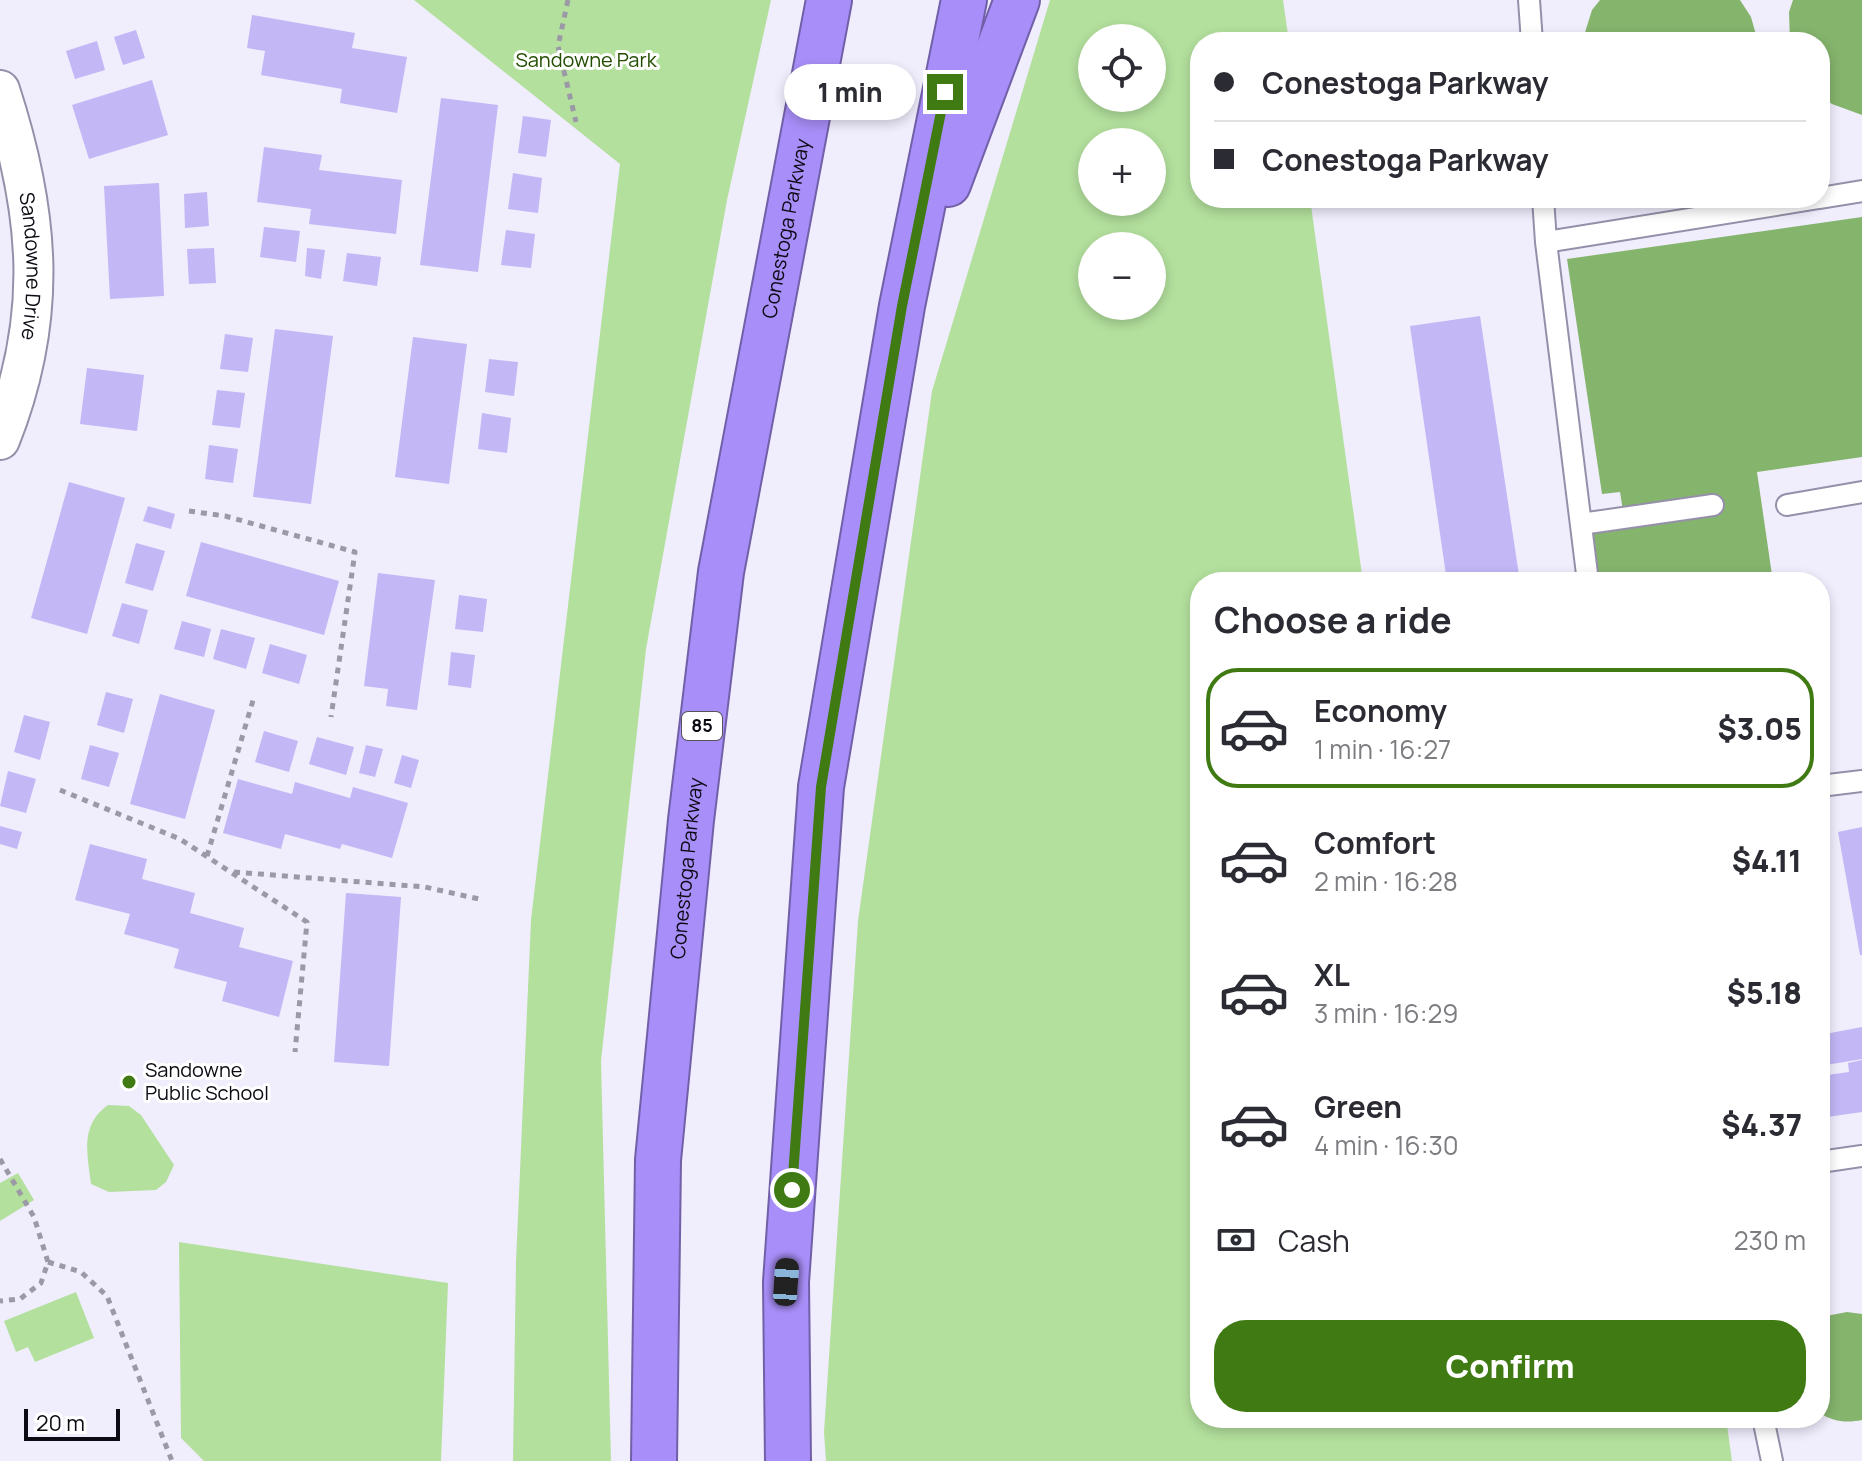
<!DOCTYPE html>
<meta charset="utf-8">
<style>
body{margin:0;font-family:Manrope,sans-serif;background:#f2f2f3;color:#2b2b33;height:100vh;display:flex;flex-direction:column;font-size:30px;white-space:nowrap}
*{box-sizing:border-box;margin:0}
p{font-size:26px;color:#7c7c81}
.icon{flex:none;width:44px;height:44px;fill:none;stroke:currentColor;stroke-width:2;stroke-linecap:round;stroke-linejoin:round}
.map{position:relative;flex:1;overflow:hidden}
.drawer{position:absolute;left:1190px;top:572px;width:640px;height:856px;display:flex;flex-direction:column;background:#fff;border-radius:32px;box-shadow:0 4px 12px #0003}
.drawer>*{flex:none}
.hud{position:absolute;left:1190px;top:32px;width:640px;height:176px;border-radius:32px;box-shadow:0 4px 12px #0003;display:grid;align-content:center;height:176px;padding:0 24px;background:#fff}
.tools{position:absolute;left:1078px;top:24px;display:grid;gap:16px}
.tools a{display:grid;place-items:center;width:88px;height:88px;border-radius:50%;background:#fff;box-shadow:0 4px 12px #0003;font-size:40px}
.scale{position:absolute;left:24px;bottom:20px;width:96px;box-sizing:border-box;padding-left:8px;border:4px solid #0c0a13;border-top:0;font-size:22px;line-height:28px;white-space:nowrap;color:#0c0a13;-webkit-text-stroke:6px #fff;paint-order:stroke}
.end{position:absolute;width:36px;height:36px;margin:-18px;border:10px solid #3f7a13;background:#fff;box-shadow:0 0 0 4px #fff}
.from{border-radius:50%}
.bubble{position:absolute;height:56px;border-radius:28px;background:#fff;box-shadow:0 4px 12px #0003;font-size:26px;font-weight:800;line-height:56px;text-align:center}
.car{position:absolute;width:24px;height:48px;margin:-24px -12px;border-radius:10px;box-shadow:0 0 6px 2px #0007;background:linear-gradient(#222 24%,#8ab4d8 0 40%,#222 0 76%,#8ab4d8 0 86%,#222 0)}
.hud b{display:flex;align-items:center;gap:28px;height:76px;font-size:30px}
.hud b+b{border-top:2px solid #e1e1e2}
.hud i{width:20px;height:20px;background:#2b2b33}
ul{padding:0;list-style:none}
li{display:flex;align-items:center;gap:24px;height:120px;margin:0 16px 12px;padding:0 8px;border:4px solid transparent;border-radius:32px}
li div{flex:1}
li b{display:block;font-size:30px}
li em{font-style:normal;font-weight:800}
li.active{border-color:#3f7a13}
li>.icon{width:72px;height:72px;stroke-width:1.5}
h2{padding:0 24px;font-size:36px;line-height:96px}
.pay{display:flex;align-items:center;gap:20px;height:88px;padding:0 24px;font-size:30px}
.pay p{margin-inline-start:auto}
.primary-button{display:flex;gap:16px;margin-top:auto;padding:16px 24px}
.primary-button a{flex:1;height:92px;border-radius:32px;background:#3f7a13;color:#fff;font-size:32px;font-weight:800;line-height:92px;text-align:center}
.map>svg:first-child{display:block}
.green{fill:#b3e09d;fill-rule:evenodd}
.water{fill:#85b46d}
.building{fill:#c3b7f6}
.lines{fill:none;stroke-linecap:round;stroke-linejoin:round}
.lane-casing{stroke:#9590a9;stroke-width:24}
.street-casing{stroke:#9590a9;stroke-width:42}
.highway-casing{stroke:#7160a8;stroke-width:48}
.path{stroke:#9c99a7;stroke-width:5;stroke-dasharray:6 6;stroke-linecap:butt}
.lane{stroke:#fff;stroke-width:20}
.street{stroke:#fff;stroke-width:38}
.highway{stroke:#a88ef8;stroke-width:44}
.route{stroke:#3f7a13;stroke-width:10}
.poi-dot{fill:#3f7a13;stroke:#fff;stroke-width:3}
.labels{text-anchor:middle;stroke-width:6;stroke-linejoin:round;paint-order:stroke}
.shield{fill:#fff;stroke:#55545a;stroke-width:2}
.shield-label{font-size:18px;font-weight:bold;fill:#0c0a13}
.park-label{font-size:20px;fill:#234e00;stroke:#fff}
.street-label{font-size:20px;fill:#0c0a13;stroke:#fff}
.poi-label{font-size:20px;fill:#0c0a13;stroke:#fff;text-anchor:start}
</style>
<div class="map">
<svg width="1862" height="1461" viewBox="0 0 1862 1461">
<rect width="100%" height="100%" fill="#f0edfd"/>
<path class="green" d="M 414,0 L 771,0 L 727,200 L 646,649 L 601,1061 L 611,1461 L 513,1461 L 516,1262 L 531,920 L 620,164 Z
M 1050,0 L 1283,0 L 1289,42 L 1200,42 L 1200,198 L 1310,198 L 1363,582 L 1200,582 L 1200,1418 L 1726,1418 L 1732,1461 L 826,1461 L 824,1432 L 858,921 L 932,391 ZM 1152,38 L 1152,98 L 1092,98 L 1092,38 ZM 1092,142 L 1152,142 L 1152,202 L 1092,202 ZM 1092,246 L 1152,246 L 1152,306 L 1092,306 Z
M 108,1105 L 129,1106 L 141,1115 L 174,1165 L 166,1182 L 156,1190 L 109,1192 L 91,1184 C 87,1153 80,1125 108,1105 Z
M 18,1173 L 34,1200 L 0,1221 L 0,1183 Z
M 179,1242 L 448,1283 L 441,1461 L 204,1461 L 181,1438 Z
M 76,1292 L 94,1338 L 35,1362 L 28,1347 L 16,1352 L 4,1321 Z"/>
<path class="water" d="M 1600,0 L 1740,0 L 1751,17 L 1758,42 L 1582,42 L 1592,10 Z
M 1793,0 L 1862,0 L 1862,115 L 1832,104 L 1820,95 L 1820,42 L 1790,42 L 1789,12 Z
M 1862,217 L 1862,457 L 1757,472 L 1773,582 L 1599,582 L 1592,534 L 1626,529 L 1620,492 L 1602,494 L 1567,259 Z
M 1847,1312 L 1862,1314 L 1862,1420 C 1847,1423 1833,1422 1820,1413 L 1820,1320 L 1826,1316 Z"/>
<path class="building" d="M 252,15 L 355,33 L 352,48 L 407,57 L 397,113 L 340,103 L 342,89 L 261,75 L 265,51 L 247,48 Z
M 136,30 L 145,58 L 123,65 L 114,37 Z
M 97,41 L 105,70 L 75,79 L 66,51 Z
M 152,80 L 168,135 L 89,159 L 72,105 Z
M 441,98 L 498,105 L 478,272 L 420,265 Z
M 523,116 L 551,120 L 546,157 L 518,153 Z
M 264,147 L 322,155 L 319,170 L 402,180 L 396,234 L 309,224 L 311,209 L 257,202 Z
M 513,173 L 542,178 L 538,213 L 508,209 Z
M 159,183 L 164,296 L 110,299 L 104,186 Z
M 207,192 L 209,226 L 185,228 L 184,194 Z
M 264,227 L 300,231 L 296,262 L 260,257 Z
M 506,230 L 535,234 L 531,268 L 501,265 Z
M 214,248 L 216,283 L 189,284 L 187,249 Z
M 307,248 L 325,250 L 321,279 L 305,276 Z
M 347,253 L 381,257 L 377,286 L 343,281 Z
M 1480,316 L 1520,582 L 1447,582 L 1410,326 Z
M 275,329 L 333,336 L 311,504 L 253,497 Z
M 225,334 L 253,338 L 248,372 L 220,369 Z
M 413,337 L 467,344 L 449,484 L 395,477 Z
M 489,359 L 518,362 L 514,396 L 485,392 Z
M 87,368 L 144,375 L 137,431 L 80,424 Z
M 217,390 L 245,393 L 240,428 L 212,425 Z
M 482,413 L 511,418 L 507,453 L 478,449 Z
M 209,445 L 238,449 L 233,483 L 205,479 Z
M 69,482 L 125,498 L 87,634 L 31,618 Z
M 148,506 L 175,514 L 171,529 L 143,521 Z
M 201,542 L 339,581 L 324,635 L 186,596 Z
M 136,543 L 165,551 L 153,591 L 125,583 Z
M 378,573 L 435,580 L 417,710 L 386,706 L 388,689 L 364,686 Z
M 459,595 L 487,599 L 483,632 L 455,629 Z
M 122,603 L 148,610 L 139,644 L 112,636 Z
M 182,621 L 211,629 L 204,657 L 174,649 Z
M 221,629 L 255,638 L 246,669 L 213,659 Z
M 270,644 L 307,655 L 299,684 L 262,673 Z
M 451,652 L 475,655 L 471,688 L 448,685 Z
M 106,692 L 133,699 L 124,733 L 97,725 Z
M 160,694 L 215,710 L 185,819 L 130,804 Z
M 24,715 L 50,722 L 40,760 L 14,752 Z
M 264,731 L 298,741 L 289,772 L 255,762 Z
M 317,737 L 354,747 L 346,775 L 309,764 Z
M 90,745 L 119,753 L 109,787 L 81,779 Z
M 366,745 L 383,749 L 375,777 L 359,773 Z
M 402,755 L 419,760 L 411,788 L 394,783 Z
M 8,771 L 36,779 L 26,813 L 0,806 Z
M 238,779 L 292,794 L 295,782 L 350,798 L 353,787 L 408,803 L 392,858 L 342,844 L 340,849 L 285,834 L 281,849 L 223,833 Z
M 0,826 L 22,832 L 17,849 L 0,844 Z
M 1862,827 L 1862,955 L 1860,955 L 1838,832 Z
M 90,844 L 147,859 L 142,879 L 195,893 L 190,913 L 244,928 L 239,947 L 293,961 L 279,1017 L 222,1001 L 227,982 L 174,968 L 179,949 L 124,934 L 130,914 L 75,900 Z
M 346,893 L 401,897 L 389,1066 L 334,1062 Z
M 1862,1027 L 1862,1059 L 1820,1066 L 1820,1035 Z
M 1862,1060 L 1862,1112 L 1820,1118 L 1820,1076 L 1849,1072 L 1848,1063 Z"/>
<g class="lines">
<defs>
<path id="lane" d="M 1529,0 L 1532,42
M 1543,198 L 1546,242 L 1588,582
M 1820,198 L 1862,191
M 1546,242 L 1819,198
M 1787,505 L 1862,492
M 1581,524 L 1713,505
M 1820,786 L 1862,781
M 1820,1162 L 1862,1156
M 1763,1418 L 1772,1461"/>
<g id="street">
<path id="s1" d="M 0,90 C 40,213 49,317 0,440"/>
</g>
<g id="highway">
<path d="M 948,184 L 1017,0"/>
<path id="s2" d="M 654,1461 L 658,1160 L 691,820 L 721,572 L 829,0"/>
<path d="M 788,1461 L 786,1282 L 821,787 L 902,306 L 964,0"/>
</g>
</defs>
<use href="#lane" class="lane-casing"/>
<use href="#street" class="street-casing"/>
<use href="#highway" class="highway-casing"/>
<path class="path" d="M 568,0 L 558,46 L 576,122
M 189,511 L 225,516 L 355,552 L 331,717
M 60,790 L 180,839 L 307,922 L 295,1052
M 207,856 L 254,697
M 234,872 L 425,887 L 479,899
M 0,1159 L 34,1217 L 48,1262 L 41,1283 L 20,1299 L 0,1301
M 48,1262 L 81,1272 L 107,1296 L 172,1461"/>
<use href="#lane" class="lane"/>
<use href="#street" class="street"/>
<use href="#highway" class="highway"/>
</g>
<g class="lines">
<path class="route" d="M 792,1190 L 821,787 L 902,306 L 945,92"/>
</g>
<circle class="poi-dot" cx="129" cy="1082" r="8"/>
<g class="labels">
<rect class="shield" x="682" y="712" width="40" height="28" rx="6"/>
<g class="shield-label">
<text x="702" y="732">85</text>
</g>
<g class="park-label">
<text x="586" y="67">Sandowne Park</text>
</g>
<g class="street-label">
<text dy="7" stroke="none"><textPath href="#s2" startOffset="1242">Conestoga Parkway</textPath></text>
<text dy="7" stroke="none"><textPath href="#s1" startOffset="180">Sandowne Drive</textPath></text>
<text dy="7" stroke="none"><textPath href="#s2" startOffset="594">Conestoga Parkway</textPath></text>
</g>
<g class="poi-label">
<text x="145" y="1077">Sandowne<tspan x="145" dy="23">Public School</tspan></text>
</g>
</g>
</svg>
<div class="tools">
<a><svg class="icon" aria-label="locate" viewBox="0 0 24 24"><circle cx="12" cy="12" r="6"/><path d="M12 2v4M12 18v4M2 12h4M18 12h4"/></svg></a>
<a>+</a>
<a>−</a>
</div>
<div class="scale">20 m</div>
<i class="end from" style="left:792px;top:1190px"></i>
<i class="end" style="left:945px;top:92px"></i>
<div class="bubble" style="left:784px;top:64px;width:132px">1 min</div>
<i class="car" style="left:786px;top:1282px;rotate:4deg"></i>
<div class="hud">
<b><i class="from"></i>Conestoga Parkway</b>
<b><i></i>Conestoga Parkway</b>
</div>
<section class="drawer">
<h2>Choose a ride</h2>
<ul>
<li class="active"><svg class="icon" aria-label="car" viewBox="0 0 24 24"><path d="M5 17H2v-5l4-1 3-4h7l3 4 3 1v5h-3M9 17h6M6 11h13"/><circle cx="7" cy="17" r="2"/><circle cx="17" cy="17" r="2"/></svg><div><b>Economy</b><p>1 min · 16:27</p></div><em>$3.05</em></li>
<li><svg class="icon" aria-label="car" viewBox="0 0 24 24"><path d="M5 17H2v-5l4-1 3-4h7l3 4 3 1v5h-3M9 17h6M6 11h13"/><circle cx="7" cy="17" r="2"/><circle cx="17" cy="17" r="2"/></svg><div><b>Comfort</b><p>2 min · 16:28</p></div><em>$4.11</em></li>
<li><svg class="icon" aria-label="car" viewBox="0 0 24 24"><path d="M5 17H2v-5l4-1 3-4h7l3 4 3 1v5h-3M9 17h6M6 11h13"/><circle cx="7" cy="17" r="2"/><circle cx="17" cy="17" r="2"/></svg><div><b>XL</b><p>3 min · 16:29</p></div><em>$5.18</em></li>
<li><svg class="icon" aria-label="car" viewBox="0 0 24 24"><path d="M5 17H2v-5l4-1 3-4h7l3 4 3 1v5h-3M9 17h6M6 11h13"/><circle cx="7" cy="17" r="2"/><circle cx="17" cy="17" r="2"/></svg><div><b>Green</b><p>4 min · 16:30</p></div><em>$4.37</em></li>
</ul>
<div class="pay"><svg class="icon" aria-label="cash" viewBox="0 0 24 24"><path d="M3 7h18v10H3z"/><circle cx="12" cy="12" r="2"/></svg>Cash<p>230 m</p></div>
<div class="primary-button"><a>Confirm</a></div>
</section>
</div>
